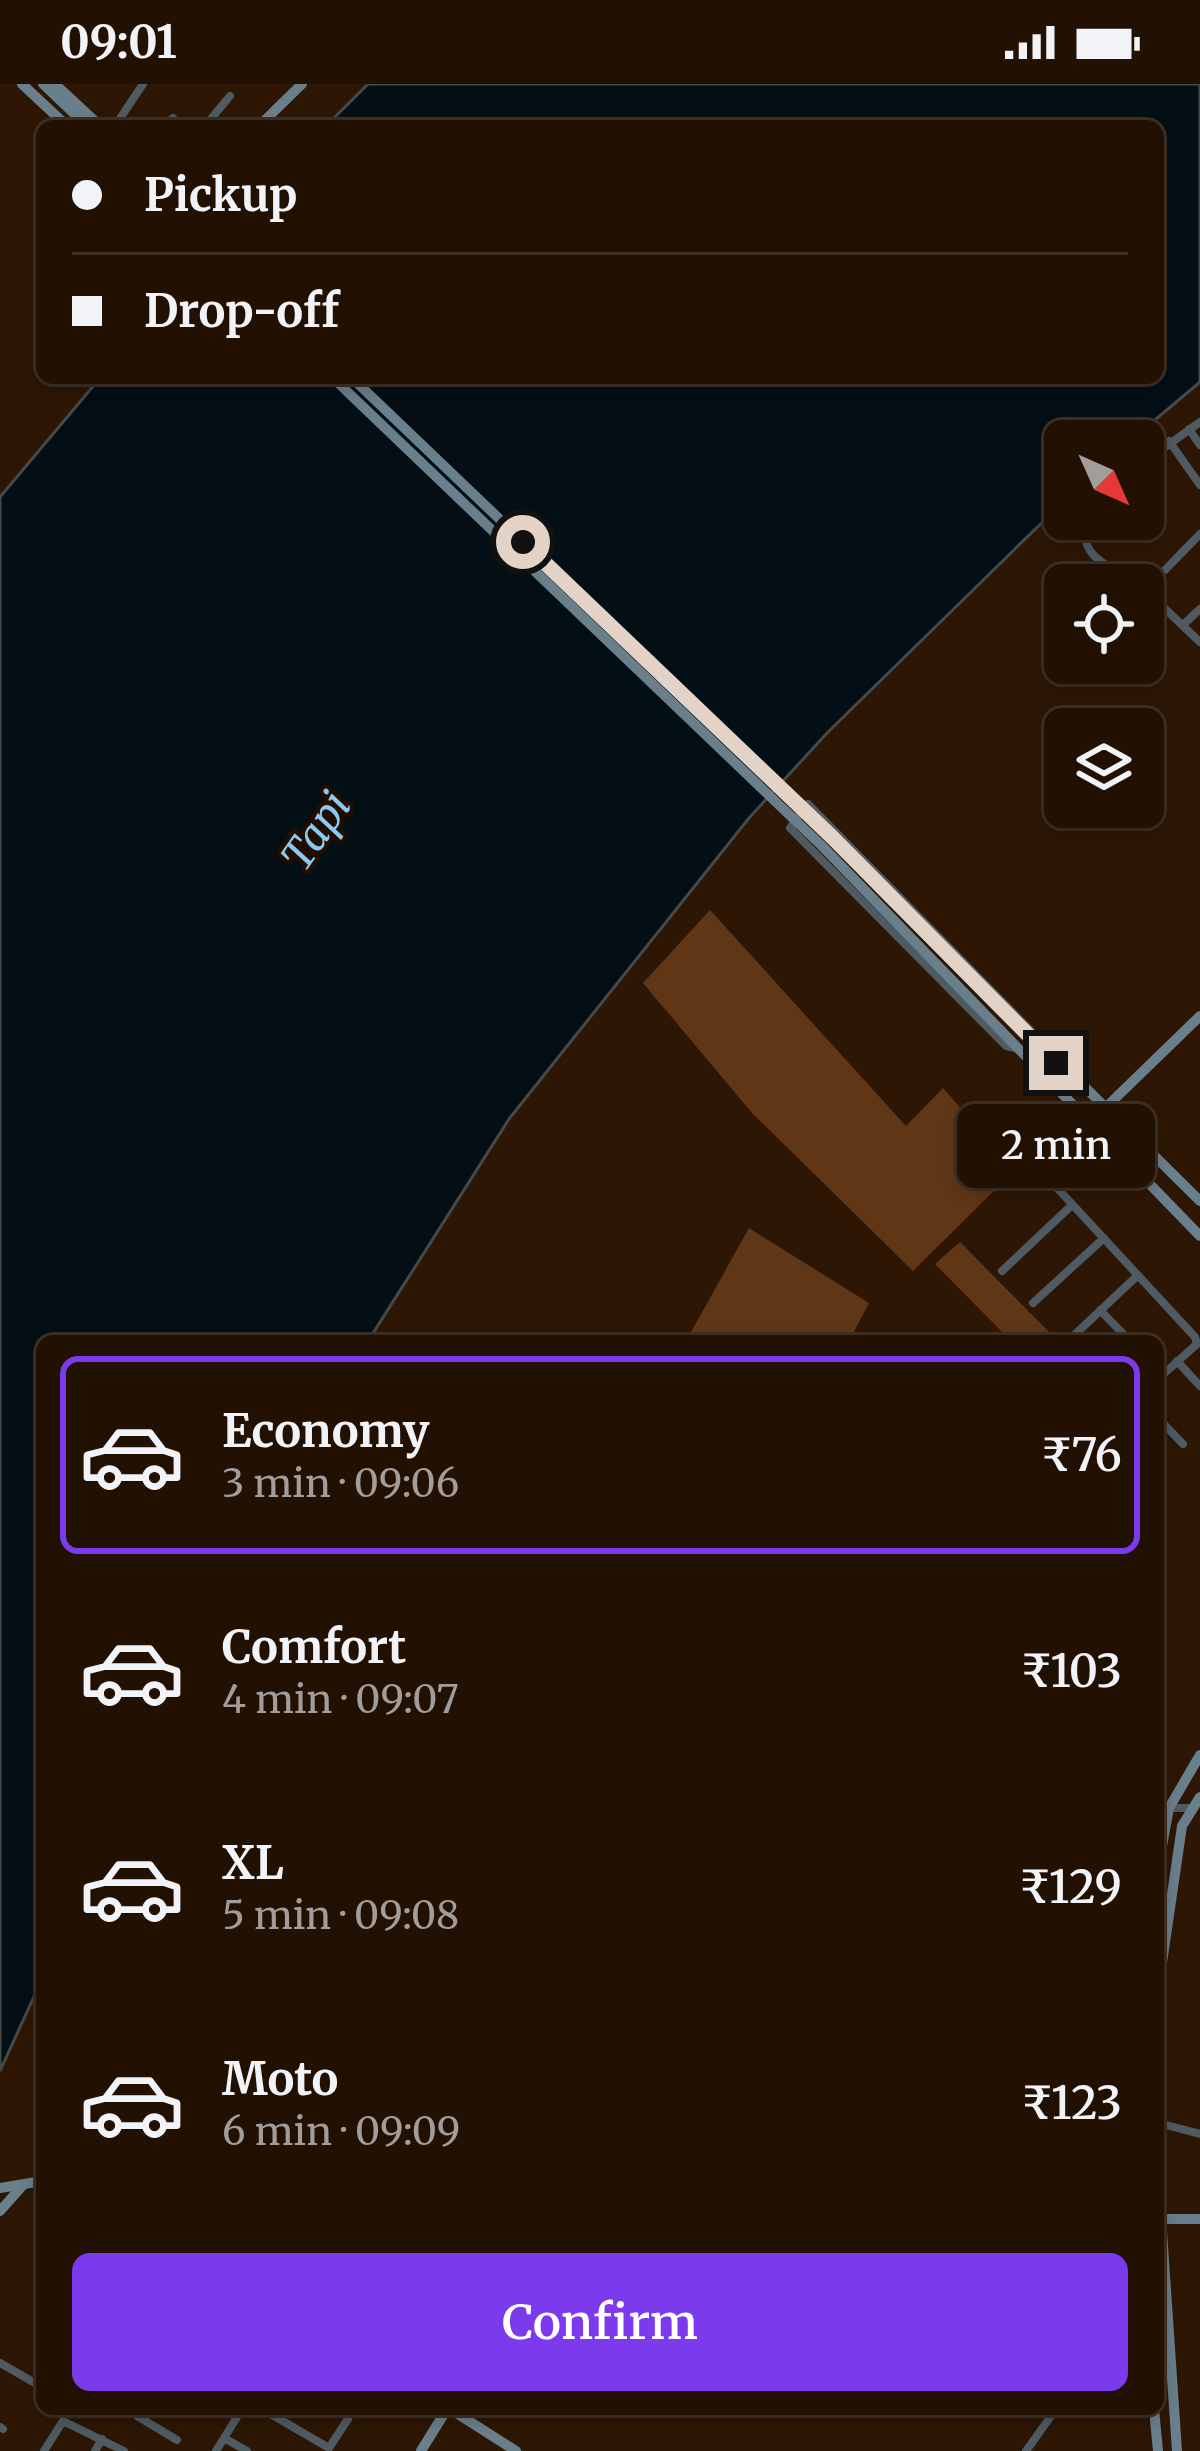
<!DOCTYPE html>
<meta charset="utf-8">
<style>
body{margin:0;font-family:Merriweather,serif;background:#2e1e12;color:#f1f3f6;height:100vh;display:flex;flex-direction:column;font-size:45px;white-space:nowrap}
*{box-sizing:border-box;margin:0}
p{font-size:39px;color:#a29d9a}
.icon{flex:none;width:66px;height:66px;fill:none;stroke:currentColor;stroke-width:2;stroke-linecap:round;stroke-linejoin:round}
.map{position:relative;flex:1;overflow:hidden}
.details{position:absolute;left:36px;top:1251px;width:1128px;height:1080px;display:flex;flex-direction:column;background:#221003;border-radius:18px;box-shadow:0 6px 18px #0003,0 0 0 3px #3f3025}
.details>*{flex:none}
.guide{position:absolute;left:36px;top:36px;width:1128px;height:264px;border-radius:18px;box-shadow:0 6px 18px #0003,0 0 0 3px #3f3025;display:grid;align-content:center;height:264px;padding:0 36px;background:#221003}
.needle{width:78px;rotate:135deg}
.fabs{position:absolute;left:1044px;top:336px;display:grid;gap:24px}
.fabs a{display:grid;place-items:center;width:120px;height:120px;border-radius:18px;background:#221003;box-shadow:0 6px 18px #0003,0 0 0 3px #3f3025;font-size:60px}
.end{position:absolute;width:54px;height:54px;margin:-27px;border:15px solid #e3d3c7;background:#111;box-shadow:0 0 0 6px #111}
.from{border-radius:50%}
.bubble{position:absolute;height:84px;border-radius:18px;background:#221003;box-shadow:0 6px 18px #0003,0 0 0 3px #3f3025;font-size:39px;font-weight:600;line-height:84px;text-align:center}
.guide b{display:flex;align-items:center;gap:42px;height:114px;font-size:45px}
.guide b+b{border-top:3px solid #3f3025}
.guide i{width:30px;height:30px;background:#f1f3f6}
ul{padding:21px 0 0;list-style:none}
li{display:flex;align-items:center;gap:36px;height:198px;margin:0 24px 18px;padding:0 12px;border:6px solid transparent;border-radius:18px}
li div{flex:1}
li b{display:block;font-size:45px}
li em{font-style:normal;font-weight:600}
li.current{border-color:#7c3aed}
li>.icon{width:108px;height:108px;stroke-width:1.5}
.cta{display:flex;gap:24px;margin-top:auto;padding:24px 36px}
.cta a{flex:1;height:138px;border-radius:18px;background:#7c3aed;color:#fff;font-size:48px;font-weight:600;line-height:138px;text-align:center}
.status{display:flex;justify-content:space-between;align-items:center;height:84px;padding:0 60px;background:#221003;direction:ltr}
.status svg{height:33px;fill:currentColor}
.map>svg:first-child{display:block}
.green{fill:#5f3716}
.water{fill:#030e15;stroke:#46494a;stroke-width:3}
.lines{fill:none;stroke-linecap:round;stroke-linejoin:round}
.street{stroke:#4e5b63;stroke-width:8}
.secondary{stroke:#6a7f8c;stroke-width:10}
.secondary-bridge{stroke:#6a7f8c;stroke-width:10}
.route{stroke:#e3d3c7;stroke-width:15}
.labels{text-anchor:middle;stroke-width:9;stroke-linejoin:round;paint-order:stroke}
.water-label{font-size:42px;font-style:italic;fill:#88caf2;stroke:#220d00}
</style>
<div class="status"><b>09:01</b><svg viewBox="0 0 49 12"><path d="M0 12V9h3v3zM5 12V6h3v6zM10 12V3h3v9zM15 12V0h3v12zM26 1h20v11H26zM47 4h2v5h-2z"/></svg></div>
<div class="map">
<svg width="1200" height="2367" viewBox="0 0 1200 2367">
<rect width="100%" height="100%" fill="#2d1604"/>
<path class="green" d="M 710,826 L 906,1042 L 943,1004 L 1015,1086 L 913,1187 L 752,1029 L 643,899 Z
M 749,1144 L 869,1219 L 849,1257 L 686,1257 Z
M 960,1158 L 1056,1255 L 1011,1257 L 935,1180 Z"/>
<path class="water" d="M 368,0 L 1200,0 L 1200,298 L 1130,357 L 1065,357 L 1065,416 L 827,649 L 749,734 L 509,1035 L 368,1257 L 42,1257 L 42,1895 L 0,1987 L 0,413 L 100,294 L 1158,294 L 1158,42 L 326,42 Z"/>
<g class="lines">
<path class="street" d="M 115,42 L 143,0
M 163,42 L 173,34
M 205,42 L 230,12
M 1189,345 L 1200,361
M 1169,357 L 1200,401
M 1143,379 L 1200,338
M 1087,435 C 1075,476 1115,483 1140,501
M 1165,486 L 1200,450
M 1143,504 L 1200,558
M 1183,541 L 1200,525
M 1015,964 L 1006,962 L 790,744 L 808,720 L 1032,948
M 1083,1030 L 1034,1079 L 1195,1253 L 1197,1260 L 1158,1295
M 1002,1187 L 1072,1121
M 1033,1219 L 1104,1154
M 1100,1226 L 1130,1257
M 1068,1257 L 1138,1191
M 1177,1277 L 1200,1302
M 1158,1334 L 1183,1360
M 1158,1732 L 1169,1724 L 1193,1724
M 1158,2039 L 1200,2050
M 0,2279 L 42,2303
M 141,2325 L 137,2332 L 177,2356
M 262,2325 L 329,2364
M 0,2343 L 3,2345
M 224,2354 L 247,2367
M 329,2364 L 348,2335
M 44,2367 L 63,2337 L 124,2367
M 95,2367 L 102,2355
M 216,2367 L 242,2325
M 1026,2367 L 1056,2325"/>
<path class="secondary" d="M 22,0 L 67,42
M 43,0 L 87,42
M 55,0 L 100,42
M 259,42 L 302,0
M 832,753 L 1200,1117
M 822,762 L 1200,1152
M 1099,1030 L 1200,932
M 1158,1783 L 1169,1724 L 1200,1671
M 1158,1906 L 1182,1742 L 1200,1713
M 1158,2089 L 1177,2367
M 0,2104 L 42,2097
M 0,2127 L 24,2100
M 1158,2135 L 1200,2135
M 450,2325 L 516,2367
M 1154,2325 L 1158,2367
M 421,2367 L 447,2325"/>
<path class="secondary-bridge" d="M 333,294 L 822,762
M 352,294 L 832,753"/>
</g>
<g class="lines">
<path class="route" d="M 523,458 L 832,753 L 1056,979"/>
</g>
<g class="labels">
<g class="water-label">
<text transform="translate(316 747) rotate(-55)" y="15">Tapi</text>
</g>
</g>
</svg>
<div class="fabs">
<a><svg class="needle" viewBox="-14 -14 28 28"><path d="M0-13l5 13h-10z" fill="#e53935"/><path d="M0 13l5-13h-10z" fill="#a29d9a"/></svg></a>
<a><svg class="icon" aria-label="locate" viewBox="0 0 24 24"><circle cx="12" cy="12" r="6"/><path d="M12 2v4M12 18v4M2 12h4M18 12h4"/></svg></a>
<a><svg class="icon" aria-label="layers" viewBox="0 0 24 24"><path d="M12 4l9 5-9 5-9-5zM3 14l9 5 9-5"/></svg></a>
</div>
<i class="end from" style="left:523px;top:458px"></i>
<i class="end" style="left:1056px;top:979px"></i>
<div class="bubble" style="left:957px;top:1020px;width:198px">2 min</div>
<div class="guide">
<b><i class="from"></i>Pickup</b>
<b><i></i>Drop-off</b>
</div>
<section class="details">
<ul>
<li class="current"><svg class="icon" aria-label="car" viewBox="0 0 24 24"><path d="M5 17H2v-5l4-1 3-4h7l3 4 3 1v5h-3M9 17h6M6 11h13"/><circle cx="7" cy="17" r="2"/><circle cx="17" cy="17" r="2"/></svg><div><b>Economy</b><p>3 min · 09:06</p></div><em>₹76</em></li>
<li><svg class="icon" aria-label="car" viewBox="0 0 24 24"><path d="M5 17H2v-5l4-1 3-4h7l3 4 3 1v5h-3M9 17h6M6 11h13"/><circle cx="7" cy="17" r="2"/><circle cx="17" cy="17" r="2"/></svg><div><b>Comfort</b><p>4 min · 09:07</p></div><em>₹103</em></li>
<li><svg class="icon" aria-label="car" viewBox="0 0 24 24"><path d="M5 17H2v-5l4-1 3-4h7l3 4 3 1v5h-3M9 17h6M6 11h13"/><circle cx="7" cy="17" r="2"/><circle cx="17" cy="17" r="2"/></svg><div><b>XL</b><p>5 min · 09:08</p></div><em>₹129</em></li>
<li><svg class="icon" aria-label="car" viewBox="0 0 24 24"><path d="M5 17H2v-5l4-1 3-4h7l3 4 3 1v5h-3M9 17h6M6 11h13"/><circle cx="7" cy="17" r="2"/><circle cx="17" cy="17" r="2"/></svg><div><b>Moto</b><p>6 min · 09:09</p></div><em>₹123</em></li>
</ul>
<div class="cta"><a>Confirm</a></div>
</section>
</div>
